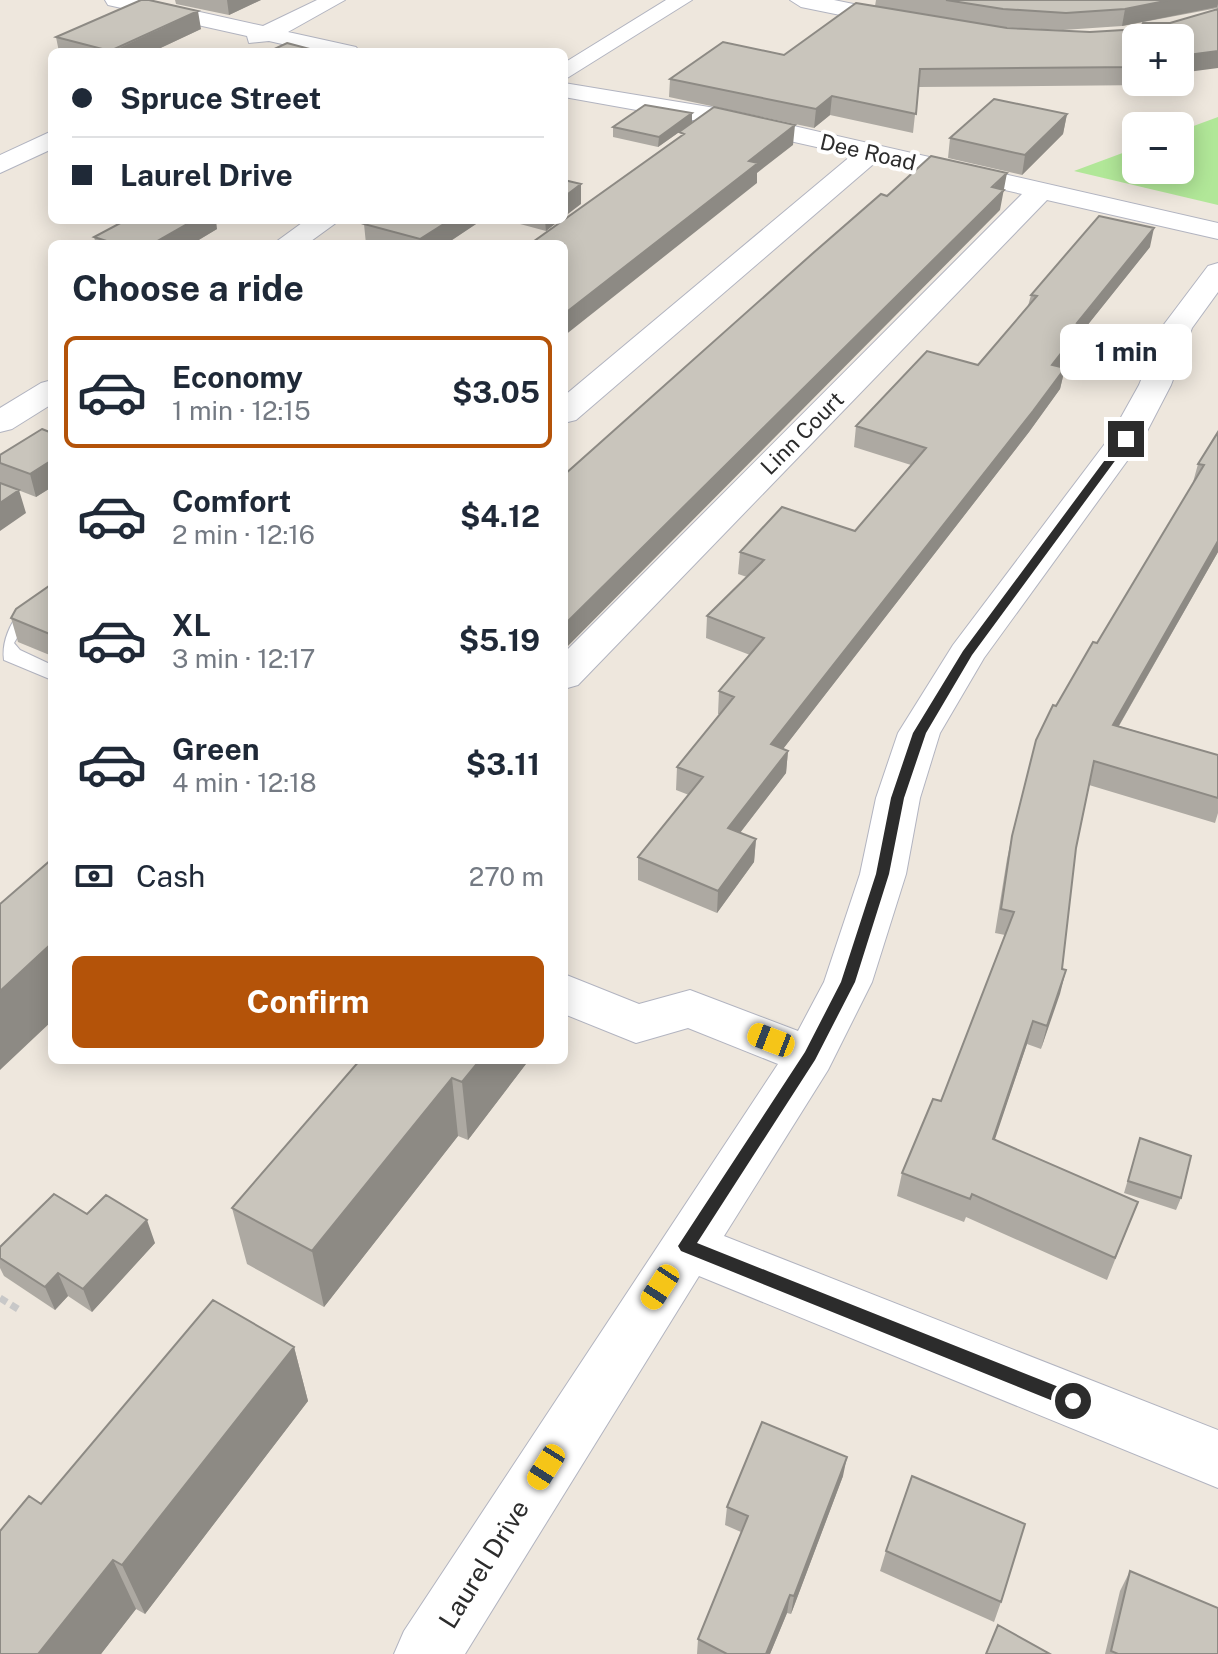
<!DOCTYPE html>
<meta charset="utf-8">
<style>
body{margin:0;font-family:"Public Sans",sans-serif;background:#f2f2f3;color:#1f2937;height:100vh;display:flex;flex-direction:column;font-size:30px;white-space:nowrap}
*{box-sizing:border-box;margin:0}
p{font-size:26px;color:#747a83}
.icon{flex:none;width:44px;height:44px;fill:none;stroke:currentColor;stroke-width:2;stroke-linecap:round;stroke-linejoin:round}
.map{position:relative;flex:1;overflow:hidden}
.details{position:absolute;left:48px;top:240px;width:520px;height:824px;display:flex;flex-direction:column;background:#fff;border-radius:12px;box-shadow:0 4px 20px #0003}
.details>*{flex:none}
.hud{position:absolute;left:48px;top:48px;width:520px;height:176px;border-radius:12px;box-shadow:0 4px 20px #0003;display:grid;align-content:center;height:176px;padding:0 24px;background:#fff}
.fabs{position:absolute;left:1122px;top:24px;display:grid;gap:16px}
.fabs a{display:grid;place-items:center;width:72px;height:72px;border-radius:12px;background:#fff;box-shadow:0 4px 20px #0003;font-size:40px}
.end{position:absolute;width:36px;height:36px;margin:-18px;border:10px solid #2c2c2c;background:#fff;box-shadow:0 0 0 4px #fff}
.from{border-radius:50%}
.bubble{position:absolute;height:56px;border-radius:12px;background:#fff;box-shadow:0 4px 20px #0003;font-size:26px;font-weight:700;line-height:56px;text-align:center}
.car{position:absolute;width:24px;height:48px;margin:-24px -12px;border-radius:10px;box-shadow:0 0 6px 2px #0007;background:linear-gradient(#f5c518 24%,#345 0 40%,#f5c518 0 76%,#345 0 86%,#f5c518 0)}
.hud b{display:flex;align-items:center;gap:28px;height:76px;font-size:30px}
.hud b+b{border-top:2px solid #e0e1e3}
.hud i{width:20px;height:20px;background:#1f2937}
ul{padding:0;list-style:none}
li{display:flex;align-items:center;gap:24px;height:112px;margin:0 16px 12px;padding:0 8px;border:4px solid transparent;border-radius:12px}
li div{flex:1}
li b{display:block;font-size:30px}
li em{font-style:normal;font-weight:700}
li.active{border-color:#b45309}
li>.icon{width:72px;height:72px;stroke-width:1.5}
h2{padding:0 24px;font-size:36px;line-height:96px}
.pay{display:flex;align-items:center;gap:20px;height:88px;padding:0 24px;font-size:30px}
.pay p{margin-inline-start:auto}
.action{display:flex;gap:16px;margin-top:auto;padding:16px 24px}
.action a{flex:1;height:92px;border-radius:12px;background:#b45309;color:#fff;font-size:32px;font-weight:700;line-height:92px;text-align:center}
.map>svg:first-child{display:block}
.green{fill:#b1e798}
.lines{fill:none;stroke-linecap:round;stroke-linejoin:round}
.lane-casing{stroke:#b2b4c0;stroke-width:2}
.street-casing{stroke:#b2b4c0;stroke-width:2}
.path{stroke:#c8c8c8;stroke-width:7;stroke-dasharray:8 5;stroke-linecap:butt}
.lane{fill:#fff;fill-rule:evenodd}
.street{fill:#fff;fill-rule:evenodd}
.wall{fill:#ada9a2}
.shaded-wall{fill:#8d8a84}
.building{fill:#c9c5bc;stroke:#8d8a84;stroke-width:2}
.route{fill:#2c2c2c}
.labels{text-anchor:middle;stroke-width:8;stroke-linejoin:round;paint-order:stroke}
.far-street-label{font-size:22px;fill:#2c2c2c;stroke:#fff}
.street-label{font-size:26px;fill:#2c2c2c;stroke:#fff}
</style>
<div class="map">
<svg width="1218" height="1654" viewBox="0 0 1218 1654">
<rect width="100%" height="100%" fill="#eee7dd"/>
<path class="green" d="M 1218,117 L 1218,205 L 1074,171 L 1136,148 L 1136,170 L 1180,170 L 1180,131 Z"/>
<g class="lines">
<defs>
<path id="lane" d="M 52,589 L 52,605 L 24,626 L 14,643 L 20,650 L 52,665 L 52,680 L 4,660 C 0,631 26,595 52,589 Z"/>
<path id="street" d="M 105,0 L 146,0 L 263,26 L 317,0 L 345,0 L 288,32 L 356,47 L 360,52 L 317,52 L 269,41 L 249,43 L 247,36 L 108,5 Z
M 666,0 L 692,0 L 564,80 L 564,63 Z
M 790,0 L 834,0 L 912,16 L 915,21 L 904,28 L 801,7 Z
M 564,83 L 715,108 L 1218,223 L 1218,239 L 1047,200 L 578,685 L 564,689 L 564,653 L 1022,194 L 877,161 L 576,420 L 564,423 L 564,396 L 852,155 L 715,124 L 564,97 Z
M 52,131 L 52,149 L 0,173 L 0,155 Z
M 306,220 L 340,220 L 307,244 L 273,244 Z
M 1218,263 L 1218,292 L 1192,328 L 1171,385 L 1143,439 L 984,658 L 940,733 L 920,798 L 906,874 L 872,982 L 828,1070 L 724,1236 L 1218,1430 L 1218,1488 L 699,1276 L 465,1654 L 394,1654 L 404,1631 L 778,1064 L 688,1028 L 636,1043 L 564,1014 L 564,974 L 639,1004 L 690,990 L 798,1031 L 824,982 L 860,874 L 876,798 L 898,733 L 953,645 L 1110,437 L 1139,385 L 1162,327 L 1208,266 Z
M 52,380 L 52,404 L 12,429 L 0,432 L 0,408 L 41,383 Z"/>
</defs>
<use href="#lane" class="lane-casing"/>
<use href="#street" class="street-casing"/>
<path class="path" d="M 0,1298 L 21,1311"/>
<use href="#lane" class="lane"/>
<use href="#street" class="street"/>
</g>
<path class="wall" d="M 175,0 L 261,0 L 229,15 L 176,4 Z
M 876,0 L 1218,0 L 1218,8 L 1122,26 L 1063,30 L 1000,27 L 875,6 Z
M 1007,28 L 1136,38 L 1136,82 L 1149,82 L 1149,85 L 918,87 L 913,133 L 830,115 L 814,128 L 669,97 L 670,79 L 784,55 Z
M 201,29 L 152,52 L 59,52 L 56,37 Z
M 692,113 L 692,123 L 658,147 L 613,137 L 613,127 Z
M 1067,114 L 1063,134 L 1022,175 L 948,158 L 950,138 Z
M 372,220 L 482,220 L 446,244 L 366,244 L 364,224 Z
M 505,220 L 560,220 L 546,231 Z
M 217,229 L 192,244 L 96,244 L 94,237 Z
M 1150,247 L 1082,332 L 1079,345 L 1062,367 L 1065,368 L 1060,389 L 1029,432 L 783,749 L 788,751 L 786,773 L 740,833 L 756,839 L 754,862 L 717,913 L 638,880 L 638,857 L 689,795 L 676,790 L 677,767 L 720,714 L 718,714 L 719,691 L 750,655 L 706,638 L 707,616 L 747,577 L 738,574 L 740,552 L 855,531 L 911,465 L 854,447 L 856,426 L 978,365 L 1028,306 L 1031,295 Z
M 1218,432 L 1218,552 L 1119,726 L 1218,755 L 1218,813 L 1215,823 L 1089,785 L 1076,848 L 1062,969 L 1066,970 L 1041,1049 L 1027,1044 L 994,1140 L 1138,1202 L 1107,1280 L 966,1217 L 964,1222 L 897,1196 L 902,1173 L 941,1101 L 1005,935 L 995,933 L 1007,859 L 1012,836 L 1056,706 L 1097,643 L 1192,486 L 1198,464 Z
M 52,433 L 52,487 L 36,497 L 0,483 L 0,455 Z
M 52,584 L 52,656 L 18,642 L 11,618 Z
M 360,1060 L 529,1060 L 468,1140 L 458,1136 L 324,1307 L 247,1264 L 232,1208 Z
M 1140,1138 L 1181,1198 L 1176,1210 L 1124,1193 Z
M 87,1214 L 155,1243 L 92,1312 L 68,1296 L 55,1310 L 4,1276 L 0,1268 L 0,1247 Z
M 294,1347 L 308,1401 L 145,1614 L 136,1609 L 101,1654 L 0,1654 Z
M 843,1476 L 791,1614 L 787,1613 L 770,1654 L 697,1654 L 698,1639 L 741,1532 L 725,1525 L 727,1507 Z
M 886,1551 L 1001,1602 L 994,1622 L 880,1571 Z
M 1130,1571 L 1218,1654 L 1105,1654 L 1120,1591 Z"/>
<path class="shaded-wall" d="M 227,0 L 261,0 L 229,15 Z
M 1170,0 L 1218,0 L 1218,4 L 1217,7 L 1122,26 L 1125,9 Z
M 198,11 L 201,29 L 152,52 L 111,52 Z
M 1218,51 L 1218,68 L 1180,73 L 1180,56 Z
M 832,96 L 830,115 L 814,128 L 816,109 Z
M 692,113 L 692,123 L 658,147 L 659,137 Z
M 1067,114 L 1063,134 L 1022,175 L 1025,155 Z
M 795,125 L 793,145 L 757,173 L 757,183 L 564,336 L 564,314 L 749,161 Z
M 1007,173 L 1000,210 L 564,650 L 564,625 Z
M 581,184 L 581,204 L 564,217 L 564,197 Z
M 194,220 L 216,220 L 217,229 L 192,244 L 152,244 Z
M 450,220 L 482,220 L 446,244 L 420,244 L 420,239 Z
M 545,220 L 560,220 L 546,231 Z
M 1154,228 L 1150,247 L 1082,332 L 1079,345 L 1048,385 L 1052,365 L 1077,323 Z
M 1065,368 L 1060,389 L 1029,432 L 769,767 L 771,744 Z
M 52,460 L 52,487 L 36,497 L 30,474 Z
M 19,490 L 26,513 L 0,531 L 0,503 Z
M 1218,541 L 1218,552 L 1106,748 L 1113,725 Z
M 788,751 L 786,773 L 726,851 L 728,828 Z
M 756,839 L 754,862 L 717,913 L 718,891 Z
M 52,943 L 52,1021 L 0,1070 L 0,991 Z
M 1066,970 L 1060,994 L 1041,1049 L 1047,1026 Z
M 1033,1021 L 1027,1044 L 987,1163 L 993,1139 Z
M 480,1060 L 529,1060 L 468,1140 L 462,1082 Z
M 452,1078 L 458,1136 L 324,1307 L 312,1251 Z
M 147,1220 L 155,1243 L 92,1312 L 83,1289 Z
M 58,1273 L 68,1296 L 55,1310 L 45,1287 Z
M 294,1347 L 308,1401 L 145,1614 L 122,1565 Z
M 847,1457 L 843,1476 L 791,1614 L 794,1596 Z
M 113,1560 L 136,1609 L 101,1654 L 38,1654 Z
M 790,1595 L 787,1613 L 770,1654 L 766,1654 Z"/>
<path class="building" d="M 141,0 L 149,0 L 198,11 L 110,51 L 56,37 Z
M 946,0 L 1170,0 L 1125,9 L 1066,13 L 1003,9 Z
M 856,3 L 1007,28 L 1090,32 L 1140,29 L 1143,23 L 1170,23 L 1218,9 L 1218,51 L 1180,56 L 1180,38 L 1136,38 L 1136,67 L 920,69 L 916,114 L 832,96 L 816,109 L 670,79 L 723,42 L 784,55 Z
M 287,43 L 321,52 L 268,52 Z
M 994,99 L 1067,114 L 1025,155 L 950,138 Z
M 645,105 L 692,113 L 659,137 L 613,127 Z
M 714,107 L 795,125 L 749,161 L 758,163 L 564,314 L 564,244 L 530,244 L 684,134 L 679,132 Z
M 931,156 L 1007,173 L 992,187 L 1004,190 L 564,625 L 564,475 L 812,254 L 881,194 L 887,196 Z
M 564,180 L 581,184 L 564,197 Z
M 1099,216 L 1154,228 L 1077,323 L 1083,325 L 1052,365 L 1065,368 L 1033,411 L 771,744 L 788,751 L 728,828 L 756,839 L 718,891 L 638,857 L 703,777 L 677,767 L 734,697 L 719,691 L 764,638 L 707,616 L 764,560 L 740,552 L 782,507 L 855,531 L 926,448 L 856,426 L 927,351 L 978,365 L 1037,296 L 1031,295 Z
M 126,220 L 194,220 L 152,244 L 116,244 L 94,237 Z
M 372,220 L 450,220 L 420,239 L 364,224 Z
M 42,429 L 52,433 L 52,460 L 30,474 L 0,463 L 0,455 Z
M 1218,432 L 1218,541 L 1113,725 L 1218,755 L 1218,798 L 1094,761 L 1076,848 L 1062,969 L 1066,970 L 1047,1026 L 1033,1021 L 993,1139 L 1138,1202 L 1115,1258 L 972,1194 L 970,1199 L 902,1173 L 933,1099 L 941,1101 L 1014,912 L 1001,909 L 1012,836 L 1036,740 L 1053,705 L 1056,706 L 1093,642 L 1097,643 L 1204,465 L 1198,464 Z
M 0,483 L 19,490 L 0,503 Z
M 52,584 L 52,635 L 11,618 L 16,609 Z
M 52,859 L 52,943 L 0,991 L 0,904 Z
M 360,1060 L 480,1060 L 462,1082 L 452,1078 L 312,1251 L 232,1208 Z
M 1140,1138 L 1191,1156 L 1181,1198 L 1128,1181 Z
M 54,1194 L 87,1214 L 106,1195 L 147,1220 L 83,1289 L 58,1273 L 45,1287 L 0,1258 L 0,1247 Z
M 213,1300 L 294,1347 L 122,1565 L 113,1560 L 38,1654 L 0,1654 L 0,1531 L 29,1496 L 41,1504 Z
M 762,1422 L 847,1457 L 794,1596 L 790,1595 L 766,1654 L 727,1654 L 698,1639 L 748,1516 L 727,1507 Z
M 912,1476 L 1025,1524 L 1001,1602 L 886,1551 Z
M 1130,1571 L 1218,1608 L 1218,1654 L 1118,1654 L 1111,1651 Z
M 998,1625 L 1050,1654 L 986,1654 Z"/>
<path class="route" d="M 1122,437 L 1131,439 L 972,655 L 926,733 L 904,798 L 889,874 L 855,982 L 815,1060 L 697,1243 L 1079,1395 L 1082,1401 L 1073,1409 L 681,1251 L 678,1246 L 805,1052 L 841,982 L 876,874 L 891,798 L 913,733 L 963,651 Z"/>
<g class="labels">
<g class="far-street-label">
<text transform="translate(868 152) rotate(13)" y="8">Dee Road</text>
<text transform="translate(802 433) rotate(-45)" y="8">Linn Court</text>
</g>
<g class="street-label">
<text transform="translate(484 1564) rotate(-58)" y="9">Laurel Drive</text>
</g>
</g>
</svg>
<div class="fabs">
<a>+</a>
<a>−</a>
</div>
<i class="end from" style="left:1073px;top:1401px"></i>
<i class="end" style="left:1126px;top:439px"></i>
<div class="bubble" style="left:1060px;top:324px;width:132px">1 min</div>
<i class="car" style="left:771px;top:1040px;rotate:291deg"></i>
<i class="car" style="left:660px;top:1287px;rotate:213deg"></i>
<i class="car" style="left:546px;top:1467px;rotate:212deg"></i>
<div class="hud">
<b><i class="from"></i>Spruce Street</b>
<b><i></i>Laurel Drive</b>
</div>
<section class="details">
<h2>Choose a ride</h2>
<ul>
<li class="active"><svg class="icon" aria-label="car" viewBox="0 0 24 24"><path d="M5 17H2v-5l4-1 3-4h7l3 4 3 1v5h-3M9 17h6M6 11h13"/><circle cx="7" cy="17" r="2"/><circle cx="17" cy="17" r="2"/></svg><div><b>Economy</b><p>1 min · 12:15</p></div><em>$3.05</em></li>
<li><svg class="icon" aria-label="car" viewBox="0 0 24 24"><path d="M5 17H2v-5l4-1 3-4h7l3 4 3 1v5h-3M9 17h6M6 11h13"/><circle cx="7" cy="17" r="2"/><circle cx="17" cy="17" r="2"/></svg><div><b>Comfort</b><p>2 min · 12:16</p></div><em>$4.12</em></li>
<li><svg class="icon" aria-label="car" viewBox="0 0 24 24"><path d="M5 17H2v-5l4-1 3-4h7l3 4 3 1v5h-3M9 17h6M6 11h13"/><circle cx="7" cy="17" r="2"/><circle cx="17" cy="17" r="2"/></svg><div><b>XL</b><p>3 min · 12:17</p></div><em>$5.19</em></li>
<li><svg class="icon" aria-label="car" viewBox="0 0 24 24"><path d="M5 17H2v-5l4-1 3-4h7l3 4 3 1v5h-3M9 17h6M6 11h13"/><circle cx="7" cy="17" r="2"/><circle cx="17" cy="17" r="2"/></svg><div><b>Green</b><p>4 min · 12:18</p></div><em>$3.11</em></li>
</ul>
<div class="pay"><svg class="icon" aria-label="cash" viewBox="0 0 24 24"><path d="M3 7h18v10H3z"/><circle cx="12" cy="12" r="2"/></svg>Cash<p>270 m</p></div>
<div class="action"><a>Confirm</a></div>
</section>
</div>
